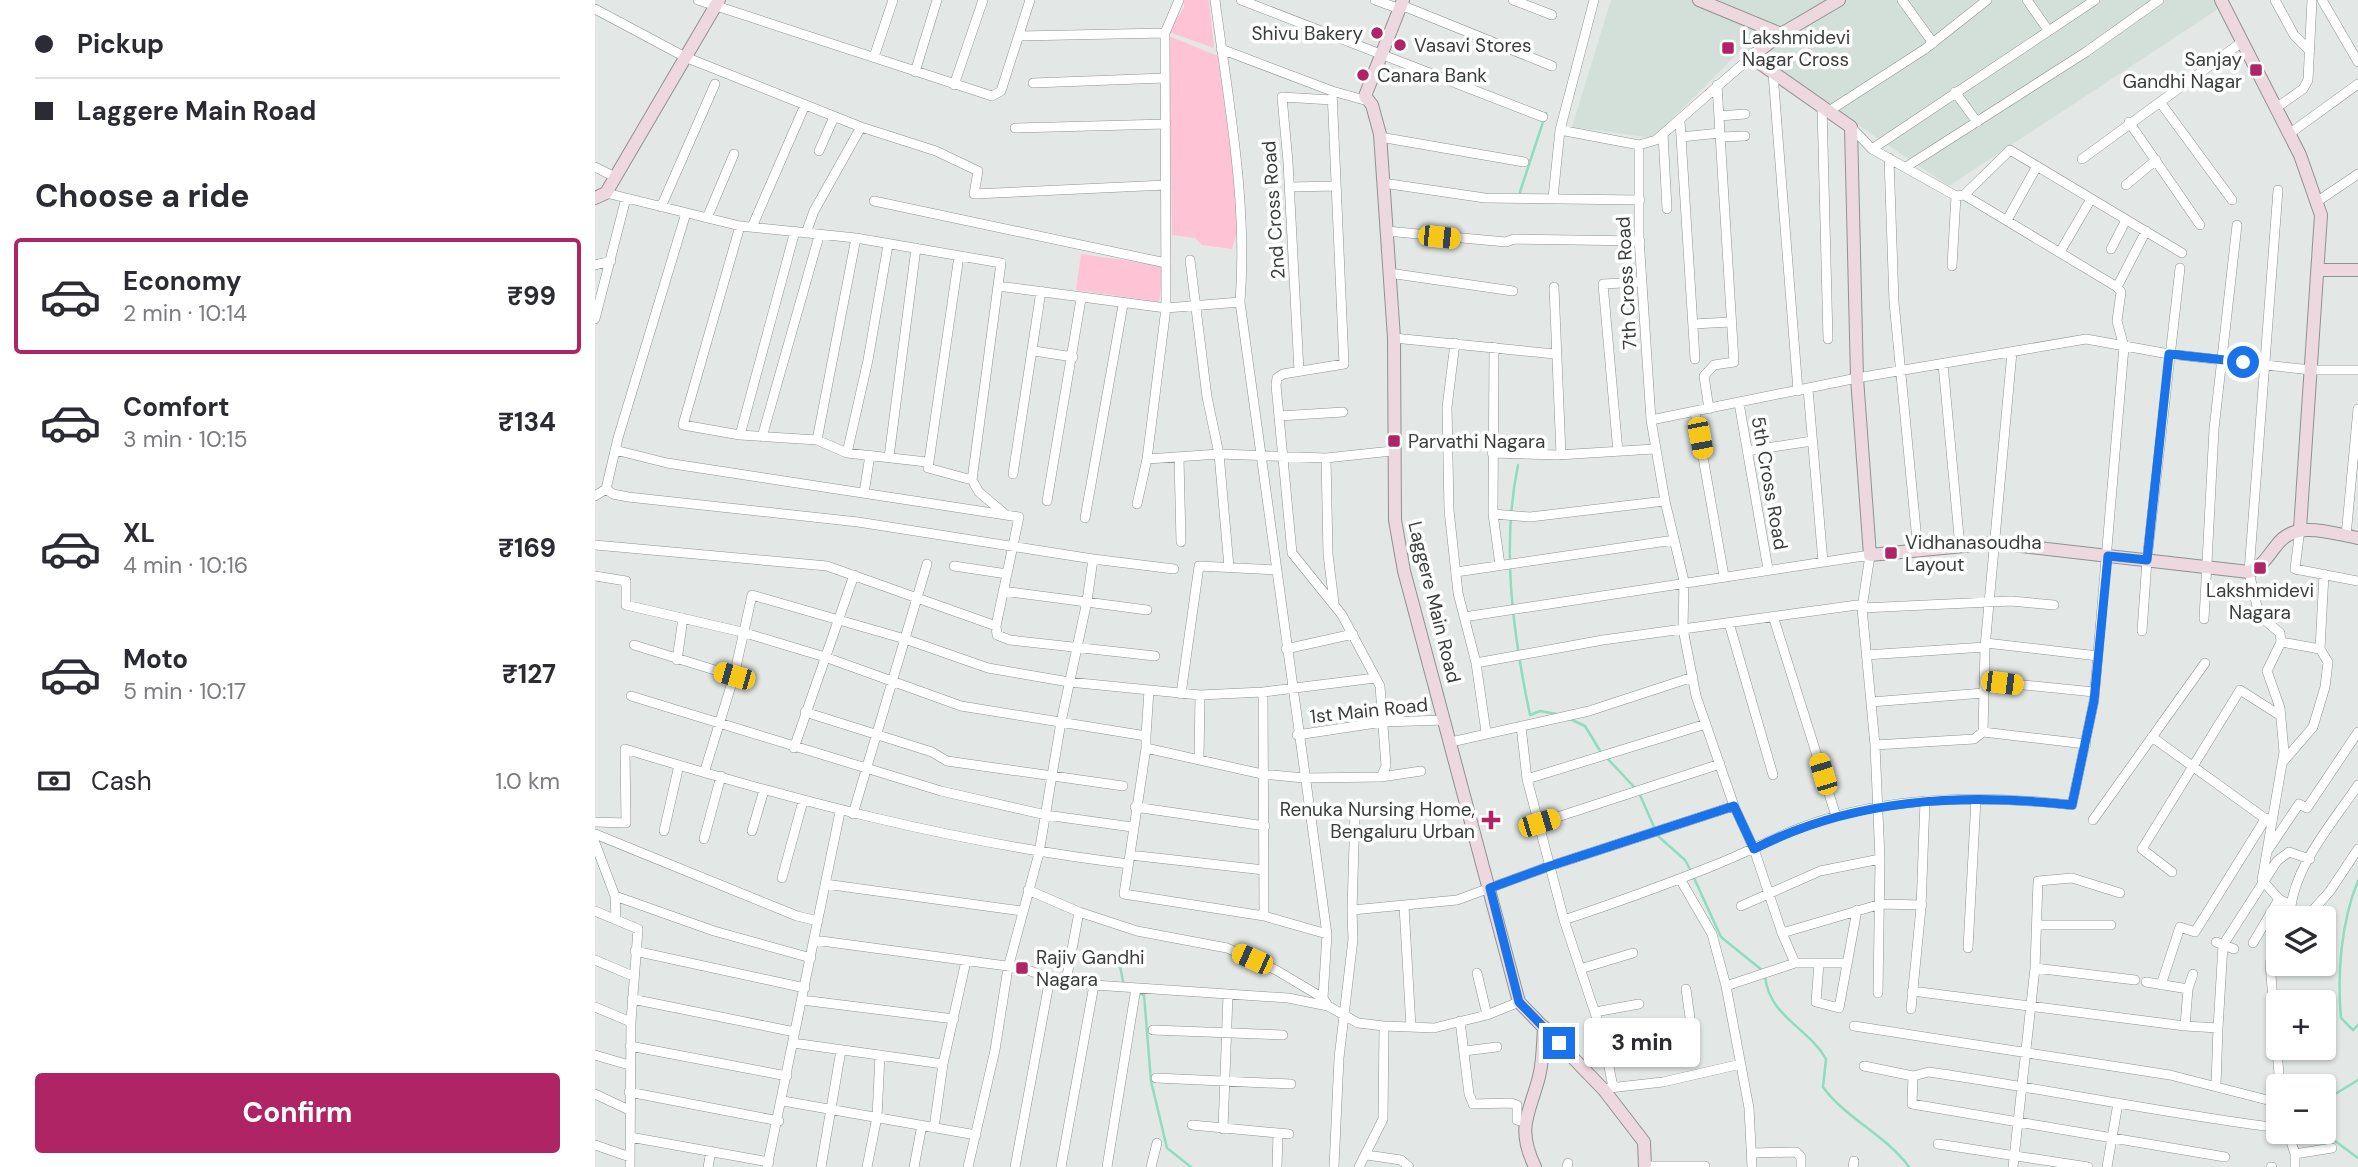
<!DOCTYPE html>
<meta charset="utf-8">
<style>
body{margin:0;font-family:"DM Sans",sans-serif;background:#f7f7f7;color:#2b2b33;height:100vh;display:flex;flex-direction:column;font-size:26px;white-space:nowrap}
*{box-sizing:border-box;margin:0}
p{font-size:23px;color:#7c7c81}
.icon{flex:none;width:38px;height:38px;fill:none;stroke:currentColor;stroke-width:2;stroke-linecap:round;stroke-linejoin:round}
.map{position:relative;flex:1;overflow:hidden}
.sheet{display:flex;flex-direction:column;background:#fff;width:595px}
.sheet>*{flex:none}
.top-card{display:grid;align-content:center;height:154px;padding:0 35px;background:#fff}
.tools{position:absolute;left:1671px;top:906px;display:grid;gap:14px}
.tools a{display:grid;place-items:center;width:70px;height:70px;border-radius:7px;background:#fff;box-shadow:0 2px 5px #0004;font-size:35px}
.end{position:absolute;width:32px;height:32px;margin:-16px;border:9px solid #1a73e8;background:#fff;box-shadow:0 0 0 4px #fff}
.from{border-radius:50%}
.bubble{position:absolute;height:49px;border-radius:7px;background:#fff;box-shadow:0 2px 5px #0004;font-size:23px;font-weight:700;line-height:49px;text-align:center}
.car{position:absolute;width:21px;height:42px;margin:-21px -10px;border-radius:9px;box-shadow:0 0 5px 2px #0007;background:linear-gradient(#f5c518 24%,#345 0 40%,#f5c518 0 76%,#345 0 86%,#f5c518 0)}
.top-card b{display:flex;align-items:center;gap:24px;height:66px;font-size:26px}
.top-card b+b{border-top:2px solid #e1e1e2}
.top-card i{width:18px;height:18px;background:#2b2b33}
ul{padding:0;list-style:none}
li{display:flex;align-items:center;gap:21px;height:116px;margin:0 14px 10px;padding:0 21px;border:4px solid transparent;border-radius:7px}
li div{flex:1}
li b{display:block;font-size:26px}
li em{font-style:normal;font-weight:700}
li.selected{border-color:#ae2464}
li>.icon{width:63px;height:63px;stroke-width:1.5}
h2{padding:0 35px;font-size:32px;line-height:84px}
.pay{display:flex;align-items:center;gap:18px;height:77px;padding:0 35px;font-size:26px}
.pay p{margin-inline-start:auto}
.button{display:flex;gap:14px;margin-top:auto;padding:14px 35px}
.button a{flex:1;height:80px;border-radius:7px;background:#ae2464;color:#fff;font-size:28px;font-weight:700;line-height:80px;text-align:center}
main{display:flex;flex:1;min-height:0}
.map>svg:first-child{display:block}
.built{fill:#d3e0da}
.green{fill:#fec4d6}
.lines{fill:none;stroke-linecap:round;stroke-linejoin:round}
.stream{stroke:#8ddebe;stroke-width:2.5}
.street-casing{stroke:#8e9290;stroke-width:10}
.secondary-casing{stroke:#8e9290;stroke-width:14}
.street{stroke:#fff;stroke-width:9}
.secondary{stroke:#edd8df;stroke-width:12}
.route{stroke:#1a73e8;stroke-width:9}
.poi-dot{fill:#ae2464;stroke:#fff;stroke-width:2.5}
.labels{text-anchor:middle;stroke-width:7;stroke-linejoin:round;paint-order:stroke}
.poi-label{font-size:19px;fill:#3b3d3c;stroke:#fff;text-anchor:start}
.street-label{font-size:19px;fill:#3b3d3c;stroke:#fff}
</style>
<main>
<section class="sheet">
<div class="top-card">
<b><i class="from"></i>Pickup</b>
<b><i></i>Laggere Main Road</b>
</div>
<h2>Choose a ride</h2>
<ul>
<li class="selected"><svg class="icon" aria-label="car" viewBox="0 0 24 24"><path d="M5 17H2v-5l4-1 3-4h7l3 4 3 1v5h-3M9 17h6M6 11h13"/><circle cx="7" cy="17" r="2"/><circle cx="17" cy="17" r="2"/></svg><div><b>Economy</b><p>2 min · 10:14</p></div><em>₹99</em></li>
<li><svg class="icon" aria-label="car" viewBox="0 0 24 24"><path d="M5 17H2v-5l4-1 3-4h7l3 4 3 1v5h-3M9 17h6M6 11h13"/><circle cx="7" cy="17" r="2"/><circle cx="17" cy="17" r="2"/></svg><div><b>Comfort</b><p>3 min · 10:15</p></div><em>₹134</em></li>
<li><svg class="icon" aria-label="car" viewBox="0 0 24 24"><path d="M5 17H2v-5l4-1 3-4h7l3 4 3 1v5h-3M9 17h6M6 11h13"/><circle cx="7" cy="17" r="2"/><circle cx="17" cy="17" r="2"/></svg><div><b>XL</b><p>4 min · 10:16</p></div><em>₹169</em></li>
<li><svg class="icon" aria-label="car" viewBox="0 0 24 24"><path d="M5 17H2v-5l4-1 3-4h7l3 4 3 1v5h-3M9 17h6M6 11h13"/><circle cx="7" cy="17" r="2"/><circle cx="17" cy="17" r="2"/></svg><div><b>Moto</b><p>5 min · 10:17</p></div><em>₹127</em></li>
</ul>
<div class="pay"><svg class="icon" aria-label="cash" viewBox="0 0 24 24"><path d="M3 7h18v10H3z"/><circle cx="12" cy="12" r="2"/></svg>Cash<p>1.0 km</p></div>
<div class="button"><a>Confirm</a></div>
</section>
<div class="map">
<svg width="1763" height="1167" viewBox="0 0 1763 1167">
<rect width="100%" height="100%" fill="#e3e8e6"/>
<path class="built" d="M 1016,0 L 1630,0 L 1620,11 L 1354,186 L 1148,48 L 1058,138 L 977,127 Z"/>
<path class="green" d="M 589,0 L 614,0 L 619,48 L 574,32 L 589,7 Z
M 574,36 L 623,56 L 645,221 L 637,249 L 607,245 L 600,238 L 577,235 Z
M 486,254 L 569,266 L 564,302 L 481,290 Z"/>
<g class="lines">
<path class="stream" d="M 925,192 L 951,113
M 923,465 C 906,547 918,634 935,715 L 945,711 L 962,714
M 975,719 L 990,726 L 1007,754
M 1012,758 L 1041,789
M 1045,795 L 1063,836 L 1090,860 L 1096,871
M 1099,878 L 1126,937 L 1168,971
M 1763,881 C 1746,922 1742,974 1746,1018 L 1758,1030 L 1763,1025
M 515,957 L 524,961 L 529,986
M 1170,976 C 1174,1017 1213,1027 1231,1059 L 1228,1087 C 1250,1118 1291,1135 1314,1167
M 542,993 L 549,995 L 556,1081 L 572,1148 L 596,1167
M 1763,1080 L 1732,1099 L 1732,1135 L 1763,1158"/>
<defs>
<path id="street" d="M 103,0 L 397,96 L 406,91 L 435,0
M 584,0 L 570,33 L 571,308 L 552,459 L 624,454 L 731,458 L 797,451
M 620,0 C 633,100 653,201 645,302 L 732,934 L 728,998 L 733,1006
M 646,0 L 948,117
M 780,0 L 805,9
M 918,0 L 957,15
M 1307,0 L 1338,43
M 1432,0 L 1453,30
M 1680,0 L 1699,35 L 1715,51
M 1727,0 L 1763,62
M 806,5 L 957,66
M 0,9 L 90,57 L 266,127 L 341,151 L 383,171 L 379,194 L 571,185
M 425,36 L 570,33
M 626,49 L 737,91 L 773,101
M 279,57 L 298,0
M 320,72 L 342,0
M 1178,74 L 1203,391
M 438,83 L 570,78
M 359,85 L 388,0
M 737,91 L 749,364 L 688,374 L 682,378 L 681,385 L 697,553 L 747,615 L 785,686 L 791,766 L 786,777
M 1360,92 L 1382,122
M 1565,102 L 1647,42
M 1227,106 L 1233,339
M 1681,108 L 1708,89 L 1713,80 L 1717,0
M 1234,111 L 1330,49 L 1392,0
M 1124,116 L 1150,114
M 1085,121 L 1100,359
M 1534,122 L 1605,225
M 420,128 L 571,124
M 965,130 L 1044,145 L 1061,140 L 1156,57
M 1068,134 L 1072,209
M 1694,134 L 1763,84
M 785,137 L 929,162
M 1086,137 L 1125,133
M 1125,137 L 1150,136
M 1044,145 L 1044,238 L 1056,420 L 1070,501 L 1089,581 L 1088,629 L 1101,696 L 1139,806 L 1159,849 L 1187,933 L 1286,904 L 1327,905
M 1277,149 L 1500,0
M 224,151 L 239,117
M 1294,158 L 1299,302 L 1323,551
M 1487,159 L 1565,102 L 1637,200
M 0,167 L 20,177
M 1311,167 L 1491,52 L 1564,0
M 788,183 L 890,198 L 1045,200
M 1531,185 L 1561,160
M 695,187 L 741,186
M 1683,190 L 1654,572 L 1664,615 L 1685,633 L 1686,642 L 1672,671 L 1685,708 L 1689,752 L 1667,880 L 1684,899 L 1695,905
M 11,193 L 145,226 L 261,238 L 406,263 L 377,480
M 1369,195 L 1415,150 L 1587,253
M 958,198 L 965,130 L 999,0
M 279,201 L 571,263
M 1723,201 L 1763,174
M 66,207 L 120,84
M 112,218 L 139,154
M 1412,220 L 1442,166
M 145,226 L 88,425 L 145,435 L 222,440 L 252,453 L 332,462
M 157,227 L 210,105
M 791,231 L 911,242 L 919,239 L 1045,241
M 211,233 L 219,211 L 266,127
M 1516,249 L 1531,220
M 1465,252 L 1496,199
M 364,256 L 333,468 L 377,480 L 384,492 L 411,515
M 595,260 L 612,397 L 624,454 L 634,567
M 0,265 L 16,261
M 1357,266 L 1361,196
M 794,273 L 918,291
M 403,286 L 571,308 L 645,302
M 959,287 L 966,455
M 1522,287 L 1551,231
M 0,319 L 31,198
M 1098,324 L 1136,322
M 799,338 L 960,354
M 860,343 L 852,407 L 854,510 L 863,593 L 881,663 L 891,732
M 899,347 L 898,514 L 905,565
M 439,351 L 478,357
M 1348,364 L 1365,547
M 704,371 L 693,162 L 687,97 L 737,100
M 1213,389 L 1228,562
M 1144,403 L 1173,569
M 1114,409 L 1109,376 L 1119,365 L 1139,362 L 1122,85
M 1100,412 L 1129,576
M 684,416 L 748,412
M 1056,420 L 1262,378 L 1491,339 L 1574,354 L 1716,370 L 1763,370
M 145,435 L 200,231
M 167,437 L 224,236
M 222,440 L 261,238
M 20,450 L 72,463 L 424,517 L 401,626 L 402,635 L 415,640 L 560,656
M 1152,451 L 1217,441
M 1023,452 L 1008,284 L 1047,282
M 252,453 L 273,360 L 293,245
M 897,453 L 963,455 L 1059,449
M 294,457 L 321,248
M 584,458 L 586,542
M 731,458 L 733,554 L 739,603
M 418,474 L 446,291
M 11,489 L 18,494 L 33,497 L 263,522 L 498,559 L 579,569
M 269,493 L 275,455
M 0,496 L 11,489 L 23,438 L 91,213
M 452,501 L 486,299
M 542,504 L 552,459
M 898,514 L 935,517 L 1070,501
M 490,518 L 528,305
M 1705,529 L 1700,569 L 1763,581
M 1751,536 L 1763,409
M 0,545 L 232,566 L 401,626
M 359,566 L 412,574
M 861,572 L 1079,540
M 0,576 L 31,581 L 31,605 L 147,632 L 230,657 L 366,706 L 551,736 L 551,748 L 667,774 L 709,778 L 786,777 L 826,771
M 408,591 L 552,610
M 1178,616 L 1241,816
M 869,617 L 1275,555 L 1267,608 L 1280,745 L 1285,859 L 1283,993
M 1609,619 L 1619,429 L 1642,225
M 1134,623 L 1178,775
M 1547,631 L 1552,560 L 1585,268
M 1686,642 L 1725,649
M 1391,643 L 1503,656
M 39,645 L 139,676
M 691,649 L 758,634
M 1271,655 L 1390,647
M 82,660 L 88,618
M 881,663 L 1008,640 L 1262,605 L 1267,608 L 1416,601 L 1459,605
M 1389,681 L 1499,692
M 668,692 L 669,916
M 586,694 L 604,566 L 681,570
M 36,696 L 346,791 L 451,815 L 537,827
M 1276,702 L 1389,693
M 210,712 L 337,752 L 352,761 L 528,786
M 926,726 L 932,779 L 969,920 L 1008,1037 L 1018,1087
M 1388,732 L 1390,647 L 1417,352
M 702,735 L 788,722 L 850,720
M 551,736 L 554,690
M 1557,737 L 1675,822
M 856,742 L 994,711 L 1098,677
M 1280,745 L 1379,739 L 1388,732 L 1491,744
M 199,748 L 259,575
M 551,748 L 529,894 L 669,916 L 732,934
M 604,759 L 605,695
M 1687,763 L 1718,727 L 1730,687 L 1733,662 L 1725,649 L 1729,574
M 110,770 L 139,676 L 157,595 L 310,639 L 393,668 L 474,682 L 605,695 L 668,692 L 780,678
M 932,779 L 1111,724
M 540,807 L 670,826
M 258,814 L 332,564
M 1498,820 L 1610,663
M 0,822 L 31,823 L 30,749 C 198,800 359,843 534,864
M 944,823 L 1125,764
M 69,831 L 84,765
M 157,831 L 169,790
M 0,834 L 202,916 L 223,921
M 109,839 L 126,776
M 0,843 L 20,896 L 21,918
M 1673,850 L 1704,804 L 1712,808 L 1763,732
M 535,855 L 669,870
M 1577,872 L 1547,849 L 1645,690 L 1686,716
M 187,878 L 208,801
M 1085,879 L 1117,934 L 1131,986 L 1154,1108 L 1157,1167
M 230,884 L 427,911
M 433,890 L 484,912 L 471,981
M 20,896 L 119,931 L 216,958
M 809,906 L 816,1027
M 1146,906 L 1225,871 L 1285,859
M 757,910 L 760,811
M 0,911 L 43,929 L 36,1022 L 35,1167
M 484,912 L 542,931 L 632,948 L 681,970 L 728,998
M 1695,919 C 1695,870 1737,824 1763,785
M 1710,919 L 1735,891 L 1763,849
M 969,920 C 1020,903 1070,885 1120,865 C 1160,849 1197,828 1238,817 C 1315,795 1398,796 1477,805 L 1499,701 L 1529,347 L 1522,321 L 1526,292 L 1522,287 L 1369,195 L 1361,196 L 1277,149 L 1256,127
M 1442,925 L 1516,925
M 1187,933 L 1200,963
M 219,940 L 427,968 L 455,978 L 499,985 L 693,998 L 733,1006 L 763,1023 L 789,1026 L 839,1028 L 892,1015 L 924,1002
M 1621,942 L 1639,949
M 1658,943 L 1684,899
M 1373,948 L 1381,799
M 40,951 L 210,988
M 1684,952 L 1675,963 L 1685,1087
M 0,960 L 38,976
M 1224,963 L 1221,1002 L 1244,1008 L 1262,910
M 1440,968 L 1540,980
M 985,969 L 1038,953
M 882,973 L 892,1015
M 1551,982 L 1593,989 L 1590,1026 L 1623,1028 L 1621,1085
M 1566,985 L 1585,927 L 1600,932 L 1671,818
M 1131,986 L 1200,963 L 1252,963
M 1593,989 L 1598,974
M 1317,991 L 1590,1026
M 37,999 L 200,1032
M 207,1000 L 359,1019
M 0,1007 L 36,1022
M 1316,1009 L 1326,908 L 1330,801
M 1000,1012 L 1044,1004
M 865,1021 L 874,1094 L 878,1104 L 916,1103 L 922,1105 L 922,1120 L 931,1122
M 1259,1026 L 1575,1075 L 1684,1103
M 1623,1028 L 1628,945 L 1682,861 L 1694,852 L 1715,859
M 558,1030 L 688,1035
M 1008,1040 L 1097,1032 L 1091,989
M 198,1043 L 348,1064
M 35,1046 L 192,1076
M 869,1051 L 902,1047
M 0,1055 L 34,1065
M 1269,1066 L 1318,1076
M 561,1078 L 696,1084
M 1014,1088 L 1068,1082 L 1146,1064
M 34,1092 L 184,1121
M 0,1094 L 34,1110
M 188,1101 L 381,1135
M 597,1125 L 694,1134
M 339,1128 L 348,1064 L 371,961
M 628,1129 L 633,995
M 1693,1132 L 1700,1154 L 1700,1167
M 35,1137 L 174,1162
M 1343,1144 L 1493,1167
M 0,1145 L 35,1157
M 1158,1153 L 1201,1152 L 1206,1157 L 1206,1167
M 1700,1154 L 1737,1148
M 772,1155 L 806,1160 L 814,1167
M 1630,1157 L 1317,1104 L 1318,1076 L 1334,1072 C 1451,1089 1566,1113 1684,1128
M 1050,1166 L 1110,1166
M 113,1167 L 116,1151
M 172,1167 L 245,812
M 226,1167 L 246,1050
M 272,1167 L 282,1117 L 285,1055
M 319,1167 L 327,1125
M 373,1167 L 400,1050 L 413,968 L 444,853 L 466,722 L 492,601 L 498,559
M 420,1167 L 455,978
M 466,1167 L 499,985
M 512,1167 L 541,988
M 556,1167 L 562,1143
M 682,1167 L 683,1133
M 739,1167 L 744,1058 L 758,939 L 757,910 L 862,900 L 955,866 L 1139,806
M 764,1167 L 788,1119 L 789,1026
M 972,1167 L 973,1163
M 1258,1167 L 1259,1161
M 1418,1167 L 1440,968 L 1443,881 L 1477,878 L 1525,893
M 1512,1167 L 1523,1103
M 1676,1167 L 1677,1167"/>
<path id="secondary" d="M 808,0 L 770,96 L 777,105 L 785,134 L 799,338 L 800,520 L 809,571 L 924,1002 L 1009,1090 L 1049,1142 L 1050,1167
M 1104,0 L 1186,34
M 1244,0 L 1186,34 L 1156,57 L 1256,127 L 1262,378 L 1275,555 L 1400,543 L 1654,572 C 1667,567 1672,557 1681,546 C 1700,519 1735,533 1763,538
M 1626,0 L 1705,155 L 1726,215 L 1705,529
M 0,198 L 11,193 L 124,0
M 1724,270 L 1763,270
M 940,1167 C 921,1127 934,1115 944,1077 C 948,1061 948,1043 949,1027"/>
</defs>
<use href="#street" class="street-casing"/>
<use href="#secondary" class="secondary-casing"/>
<use href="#street" class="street"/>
<use href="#secondary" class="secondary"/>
</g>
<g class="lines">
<path class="route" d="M 964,1043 L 924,1002 L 895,888 L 955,866 L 1139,806 L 1159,849 C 1258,798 1368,793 1477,805 L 1499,701 L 1513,556 L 1552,560 L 1574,354 L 1648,362"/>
</g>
<g class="poi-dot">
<circle cx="782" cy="33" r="7"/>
<circle cx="805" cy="45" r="7"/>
<rect x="1126" y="41" width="14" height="14" rx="3.5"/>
<rect x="1654" y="63" width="14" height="14" rx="3.5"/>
<circle cx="768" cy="75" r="7"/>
<rect x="792" y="434" width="14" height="14" rx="3.5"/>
<rect x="1289" y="546" width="14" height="14" rx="3.5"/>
<rect x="1658" y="561" width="14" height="14" rx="3.5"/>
<path d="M892.5 809.5h7v7h7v7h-7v7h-7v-7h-7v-7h7z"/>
<rect x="420" y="961" width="14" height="14" rx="3.5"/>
</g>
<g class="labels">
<g class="poi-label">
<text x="768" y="40" text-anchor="end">Shivu Bakery</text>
<text x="1147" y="44">Lakshmidevi<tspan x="1147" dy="22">Nagar Cross</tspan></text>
<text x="819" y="52">Vasavi Stores</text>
<text x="1647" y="66" text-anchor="end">Sanjay<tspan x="1647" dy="22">Gandhi Nagar</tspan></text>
<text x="782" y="82">Canara Bank</text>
<text x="813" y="448">Parvathi Nagara</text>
<text x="1310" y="549">Vidhanasoudha<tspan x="1310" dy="22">Layout</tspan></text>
<text x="1665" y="597" text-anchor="middle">Lakshmidevi<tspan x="1665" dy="22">Nagara</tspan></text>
<text x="880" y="816" text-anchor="end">Renuka Nursing Home,<tspan x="880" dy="22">Bengaluru Urban</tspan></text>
<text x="441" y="964">Rajiv Gandhi<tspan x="441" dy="22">Nagara</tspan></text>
</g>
<g class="street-label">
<text transform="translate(678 210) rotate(-94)" y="7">2nd Cross Road</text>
<text transform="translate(1031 283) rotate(-93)" y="7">7th Cross Road</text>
<text transform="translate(1175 483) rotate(80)" y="7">5th Cross Road</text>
<text transform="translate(840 602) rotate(76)" y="7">Laggere Main Road</text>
<text transform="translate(774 710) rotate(-6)" y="7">1st Main Road</text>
</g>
</g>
</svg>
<div class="tools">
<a><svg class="icon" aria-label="layers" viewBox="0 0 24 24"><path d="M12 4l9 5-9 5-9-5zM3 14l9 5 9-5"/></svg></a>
<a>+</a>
<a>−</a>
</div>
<i class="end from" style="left:1648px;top:362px"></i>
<i class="end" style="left:964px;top:1043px"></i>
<div class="bubble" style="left:989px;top:1018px;width:116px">3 min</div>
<i class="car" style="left:844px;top:237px;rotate:96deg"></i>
<i class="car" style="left:1105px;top:438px;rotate:169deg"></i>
<i class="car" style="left:139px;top:676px;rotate:286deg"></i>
<i class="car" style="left:1407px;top:683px;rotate:97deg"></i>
<i class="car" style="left:1228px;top:774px;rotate:343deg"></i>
<i class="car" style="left:944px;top:823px;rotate:73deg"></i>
<i class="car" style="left:657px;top:959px;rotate:294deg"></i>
</div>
</main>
